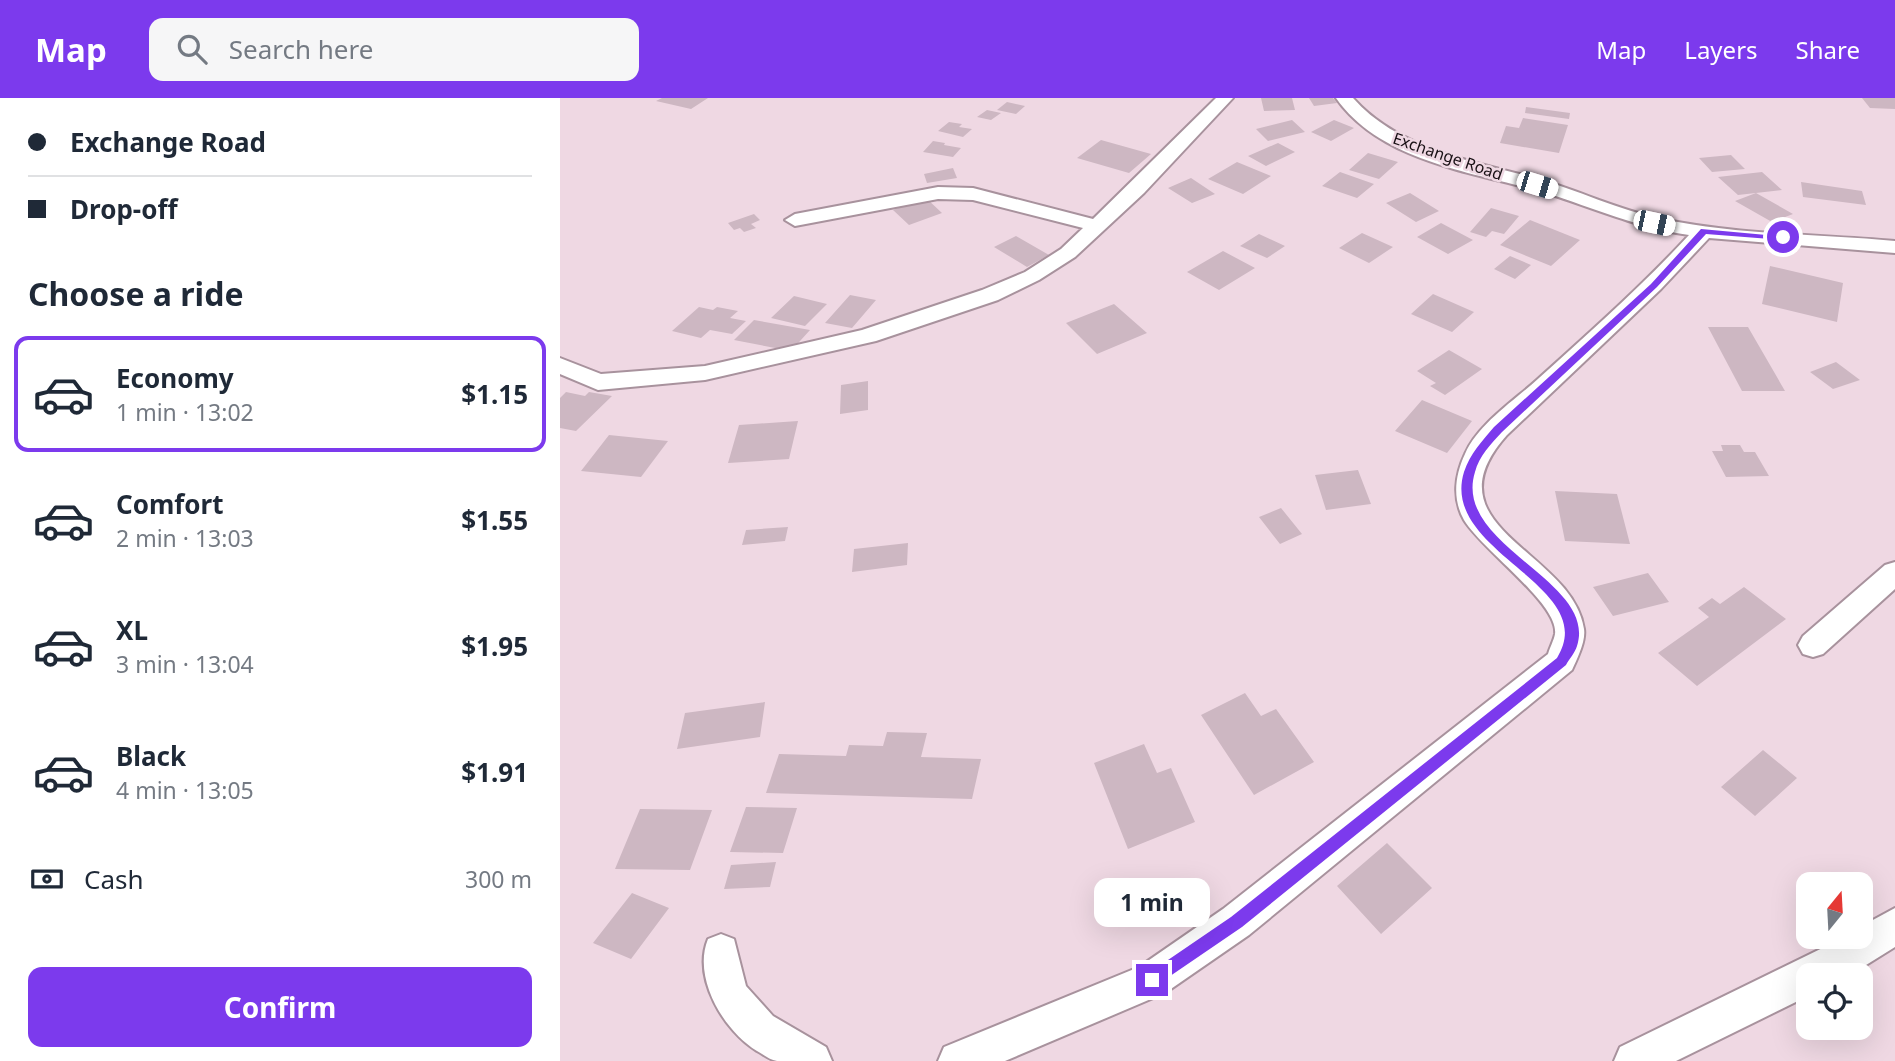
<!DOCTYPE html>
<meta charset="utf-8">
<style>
body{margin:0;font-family:"Noto Sans",sans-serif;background:#f6f6f7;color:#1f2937;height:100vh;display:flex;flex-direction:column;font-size:26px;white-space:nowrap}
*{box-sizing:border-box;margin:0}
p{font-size:23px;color:#747a83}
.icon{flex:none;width:38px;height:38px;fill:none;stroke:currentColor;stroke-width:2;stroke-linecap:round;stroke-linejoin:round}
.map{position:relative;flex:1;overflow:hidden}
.side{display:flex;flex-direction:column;background:#fff;width:560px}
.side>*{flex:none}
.banner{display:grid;align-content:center;height:154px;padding:0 28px;background:#fff}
.needle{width:46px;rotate:18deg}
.tools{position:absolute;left:1236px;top:774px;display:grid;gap:14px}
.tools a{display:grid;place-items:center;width:77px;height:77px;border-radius:14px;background:#fff;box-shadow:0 7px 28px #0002;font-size:35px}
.end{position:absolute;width:32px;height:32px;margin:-16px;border:9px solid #7c3aed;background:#fff;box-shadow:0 0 0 4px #fff}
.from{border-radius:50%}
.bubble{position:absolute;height:49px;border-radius:14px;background:#fff;box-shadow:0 7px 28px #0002;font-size:23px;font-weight:700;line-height:49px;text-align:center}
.car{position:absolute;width:21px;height:42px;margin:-21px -10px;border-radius:9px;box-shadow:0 0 5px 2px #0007;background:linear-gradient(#fff 24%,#345 0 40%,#fff 0 76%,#345 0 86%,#fff 0)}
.banner b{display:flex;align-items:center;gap:24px;height:66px;font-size:26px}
.banner b+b{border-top:2px solid #e0e1e3}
.banner i{width:18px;height:18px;background:#1f2937}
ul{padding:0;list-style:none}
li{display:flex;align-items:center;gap:21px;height:116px;margin:0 14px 10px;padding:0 14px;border:4px solid transparent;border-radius:14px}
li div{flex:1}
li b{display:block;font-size:26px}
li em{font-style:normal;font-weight:700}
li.active{border-color:#7c3aed}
li>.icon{width:63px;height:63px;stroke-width:1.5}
h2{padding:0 28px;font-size:32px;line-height:84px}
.pay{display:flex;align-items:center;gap:18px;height:77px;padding:0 28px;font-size:26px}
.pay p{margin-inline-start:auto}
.action{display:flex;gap:14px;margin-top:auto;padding:14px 28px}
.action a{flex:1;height:80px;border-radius:14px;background:#7c3aed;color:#fff;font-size:28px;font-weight:700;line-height:80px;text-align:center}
header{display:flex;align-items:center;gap:42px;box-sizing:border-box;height:98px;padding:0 35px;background:#7c3aed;color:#fff}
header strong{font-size:33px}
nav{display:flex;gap:38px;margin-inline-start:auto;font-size:24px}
.search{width:490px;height:63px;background:#f6f6f7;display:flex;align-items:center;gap:18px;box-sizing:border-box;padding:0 24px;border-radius:14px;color:#747a83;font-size:26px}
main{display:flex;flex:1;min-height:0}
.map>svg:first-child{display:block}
.building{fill:#cdb7c2}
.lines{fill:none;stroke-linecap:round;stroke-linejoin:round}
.minor-casing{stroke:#a8929d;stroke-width:4}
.minor{fill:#fff;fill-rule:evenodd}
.route{fill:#7c3aed}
.labels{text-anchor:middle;stroke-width:5;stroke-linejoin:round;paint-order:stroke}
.far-street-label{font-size:16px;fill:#181014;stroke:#efd8e3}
</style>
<header>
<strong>Map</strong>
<div class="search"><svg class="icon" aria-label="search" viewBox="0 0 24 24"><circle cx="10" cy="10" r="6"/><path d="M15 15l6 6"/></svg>Search here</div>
<nav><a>Map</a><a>Layers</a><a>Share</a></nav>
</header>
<main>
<section class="side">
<div class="banner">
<b><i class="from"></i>Exchange Road</b>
<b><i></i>Drop-off</b>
</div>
<h2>Choose a ride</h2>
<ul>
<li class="active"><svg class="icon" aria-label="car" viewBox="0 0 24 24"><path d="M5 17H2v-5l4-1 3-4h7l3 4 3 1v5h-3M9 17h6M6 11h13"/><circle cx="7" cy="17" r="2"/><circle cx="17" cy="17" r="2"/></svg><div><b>Economy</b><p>1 min · 13:02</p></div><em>$1.15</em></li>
<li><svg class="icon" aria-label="car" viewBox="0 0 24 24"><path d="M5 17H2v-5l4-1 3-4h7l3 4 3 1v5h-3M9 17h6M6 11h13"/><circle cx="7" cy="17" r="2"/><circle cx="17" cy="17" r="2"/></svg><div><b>Comfort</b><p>2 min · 13:03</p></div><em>$1.55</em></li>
<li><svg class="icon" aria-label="car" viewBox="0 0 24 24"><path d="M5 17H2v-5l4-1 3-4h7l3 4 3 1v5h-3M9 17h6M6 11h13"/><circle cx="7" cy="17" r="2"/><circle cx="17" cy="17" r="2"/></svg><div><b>XL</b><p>3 min · 13:04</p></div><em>$1.95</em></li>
<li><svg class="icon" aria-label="car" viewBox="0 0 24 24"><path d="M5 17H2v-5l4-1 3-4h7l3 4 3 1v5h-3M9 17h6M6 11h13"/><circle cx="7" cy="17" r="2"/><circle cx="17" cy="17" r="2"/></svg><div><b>Black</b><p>4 min · 13:05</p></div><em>$1.91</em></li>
</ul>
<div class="pay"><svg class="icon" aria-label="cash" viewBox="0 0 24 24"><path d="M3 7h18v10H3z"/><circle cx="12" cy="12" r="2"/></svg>Cash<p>300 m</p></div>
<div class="action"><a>Confirm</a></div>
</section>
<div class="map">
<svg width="1335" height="963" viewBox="0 0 1335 963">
<rect width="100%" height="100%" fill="#efd8e3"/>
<path class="building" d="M 102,0 L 148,0 L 131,11 L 96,3 Z
M 701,0 L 732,0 L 735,12 L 704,13 Z
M 749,0 L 773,0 L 777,5 L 754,8 Z
M 1302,0 L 1335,0 L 1335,11 L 1310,10 Z
M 447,4 L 465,8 L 456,16 L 437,12 Z
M 966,9 L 1010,15 L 1009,21 L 965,15 Z
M 427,12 L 441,15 L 431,22 L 417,19 Z
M 963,20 L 1008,27 L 999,55 L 940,45 L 946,28 L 959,30 Z
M 732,22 L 745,34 L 708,43 L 696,31 Z
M 774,22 L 794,30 L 771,43 L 751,34 Z
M 389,24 L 402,26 L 399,29 L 412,31 L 403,39 L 378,33 Z
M 541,42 L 591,56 L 569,75 L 517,60 Z
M 373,43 L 385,45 L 384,47 L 401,50 L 393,59 L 363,54 Z
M 718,45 L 735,54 L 706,68 L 688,58 Z
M 808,55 L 838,64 L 819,81 L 789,72 Z
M 1171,57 L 1185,71 L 1152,74 L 1139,60 Z
M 677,64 L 711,78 L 683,96 L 648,81 Z
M 393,70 L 397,80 L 367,85 L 364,76 Z
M 780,74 L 814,86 L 797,100 L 762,88 Z
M 1202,74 L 1222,92 L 1178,97 L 1158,79 Z
M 631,80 L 655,96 L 632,105 L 608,90 Z
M 1241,84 L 1302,93 L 1306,107 L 1243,99 Z
M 850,95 L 879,113 L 856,124 L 826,105 Z
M 1196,95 L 1233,116 L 1212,124 L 1175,103 Z
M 366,100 L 382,115 L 349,127 L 333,112 Z
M 931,110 L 959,118 L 944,136 L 932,133 L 926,139 L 910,134 Z
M 194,116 L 200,122 L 191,126 L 196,130 L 184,134 L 180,130 L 174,132 L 168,125 Z
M 970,122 L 1020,142 L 991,168 L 940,147 Z
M 881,125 L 913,142 L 888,156 L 857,139 Z
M 802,135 L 833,149 L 809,165 L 779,150 Z
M 699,136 L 725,148 L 707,160 L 680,148 Z
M 456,138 L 489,157 L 467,169 L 434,149 Z
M 663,153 L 695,170 L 659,192 L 627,174 Z
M 950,158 L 971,167 L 955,181 L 934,171 Z
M 1210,168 L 1283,185 L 1277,224 L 1202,206 Z
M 873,196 L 914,214 L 892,234 L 851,216 Z
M 290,197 L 316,202 L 292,230 L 265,225 Z
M 234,198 L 267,206 L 245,228 L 211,220 Z
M 554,206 L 587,235 L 537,256 L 506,225 Z
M 139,209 L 153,212 L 157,209 L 178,213 L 170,220 L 186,223 L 172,236 L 150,232 L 141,240 L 112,233 Z
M 194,222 L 250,232 L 231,253 L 174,242 Z
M 1148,229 L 1188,229 L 1225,293 L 1182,293 Z
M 889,252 L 922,271 L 885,297 L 870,288 L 876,285 L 857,273 Z
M 1276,264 L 1300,282 L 1273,291 L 1250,274 Z
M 308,283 L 308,312 L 280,316 L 281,287 Z
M 6,294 L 25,298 L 29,294 L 52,298 L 16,333 L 0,330 L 0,300 Z
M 862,302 L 912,323 L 887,355 L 835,333 Z
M 238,323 L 229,361 L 168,365 L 179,327 Z
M 49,337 L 108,343 L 81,379 L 21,373 Z
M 1161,347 L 1180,347 L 1184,354 L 1195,354 L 1209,378 L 1166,379 L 1152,353 L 1163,353 Z
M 798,372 L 811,406 L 766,412 L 755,377 Z
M 995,393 L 1057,396 L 1070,446 L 1005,443 Z
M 721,410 L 742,436 L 720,446 L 699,419 Z
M 228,429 L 225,443 L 182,447 L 186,432 Z
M 348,445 L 347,467 L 292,474 L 294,451 Z
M 1088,475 L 1109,504 L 1053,518 L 1033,489 Z
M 1184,489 L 1226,521 L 1137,588 L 1098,555 L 1149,519 L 1138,510 L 1152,500 L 1160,506 Z
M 685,595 L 701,618 L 716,611 L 754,664 L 694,697 L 641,617 Z
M 205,604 L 200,639 L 117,651 L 125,615 Z
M 327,634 L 367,635 L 361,659 L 421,661 L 412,701 L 206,695 L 219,656 L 286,658 L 289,647 L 323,648 Z
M 584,646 L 597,675 L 611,670 L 635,724 L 568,751 L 534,665 Z
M 1203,652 L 1237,680 L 1195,718 L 1161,689 Z
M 186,709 L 237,710 L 223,755 L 170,754 Z
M 80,711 L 152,712 L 130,772 L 55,771 Z
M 827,745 L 872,790 L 821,836 L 777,788 Z
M 216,764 L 210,789 L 164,791 L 171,767 Z
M 72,795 L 109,810 L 71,861 L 33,845 Z"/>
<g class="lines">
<defs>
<path id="minor" d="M 656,0 L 673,0 L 584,95 L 515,159 L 479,182 L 438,202 L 316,243 L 145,282 L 38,292 L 0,276 L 0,260 L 41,276 L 145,268 L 302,232 L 422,192 L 465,174 L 501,151 L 523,130 L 413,102 L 378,101 L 235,128 L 225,122 L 235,116 L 378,89 L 413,90 L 533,121 Z
M 776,0 L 793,0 C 838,51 912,63 975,80 C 1018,92 1058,112 1102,121 C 1178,137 1258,136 1335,143 L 1335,155 L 1149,140 L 1101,191 L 947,337 C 864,430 1012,452 1024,531 C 1026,543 1017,561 1012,572 L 689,837 L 605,895 L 445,963 L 378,963 L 384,949 L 579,869 L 663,811 L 988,556 C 990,549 994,542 995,536 C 999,506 922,452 904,422 C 892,401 895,377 905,356 C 918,326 955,302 979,280 C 1030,234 1082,188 1129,137 C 1078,130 1034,110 986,95 C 915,74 822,65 776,0 Z
M 1335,464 L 1335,491 L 1263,556 L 1253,559 L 1243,556 L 1238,547 L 1243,538 L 1325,467 Z
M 1335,810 L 1335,849 L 1290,877 L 1248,877 L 1248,898 L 1116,963 L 1054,963 L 1060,949 L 1287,838 L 1300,838 L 1300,829 Z
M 161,836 L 174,841 L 186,888 L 213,918 L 266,949 L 272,963 C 254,963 234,963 217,963 C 210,962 203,956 197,953 C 164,933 132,880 148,841 Z"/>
</defs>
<use href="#minor" class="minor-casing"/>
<use href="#minor" class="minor"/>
</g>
<path class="route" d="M 1141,131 L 1227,139 L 1223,142 L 1146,136 L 1097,189 L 942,334 C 931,346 919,358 915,374 C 892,448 1038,482 1017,548 C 1015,555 1009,561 1006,567 L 682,829 L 597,887 L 592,890 L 586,887 L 584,882 L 586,877 L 671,819 L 997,560 C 1042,487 879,455 904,374 C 910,356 922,343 934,329 L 1091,186 Z"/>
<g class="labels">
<g class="far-street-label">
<text transform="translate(888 58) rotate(19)" y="6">Exchange Road</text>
</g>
</g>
</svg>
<div class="tools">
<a><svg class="needle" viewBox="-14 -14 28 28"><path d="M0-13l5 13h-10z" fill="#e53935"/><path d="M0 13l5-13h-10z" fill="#747a83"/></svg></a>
<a><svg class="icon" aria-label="locate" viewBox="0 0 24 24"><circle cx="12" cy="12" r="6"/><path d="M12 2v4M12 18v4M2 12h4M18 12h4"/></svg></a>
</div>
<i class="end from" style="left:1223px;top:139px"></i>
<i class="end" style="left:592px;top:882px"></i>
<div class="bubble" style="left:534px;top:780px;width:116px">1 min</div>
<i class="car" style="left:977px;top:87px;rotate:107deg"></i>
<i class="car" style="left:1094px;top:125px;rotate:102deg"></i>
</div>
</main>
